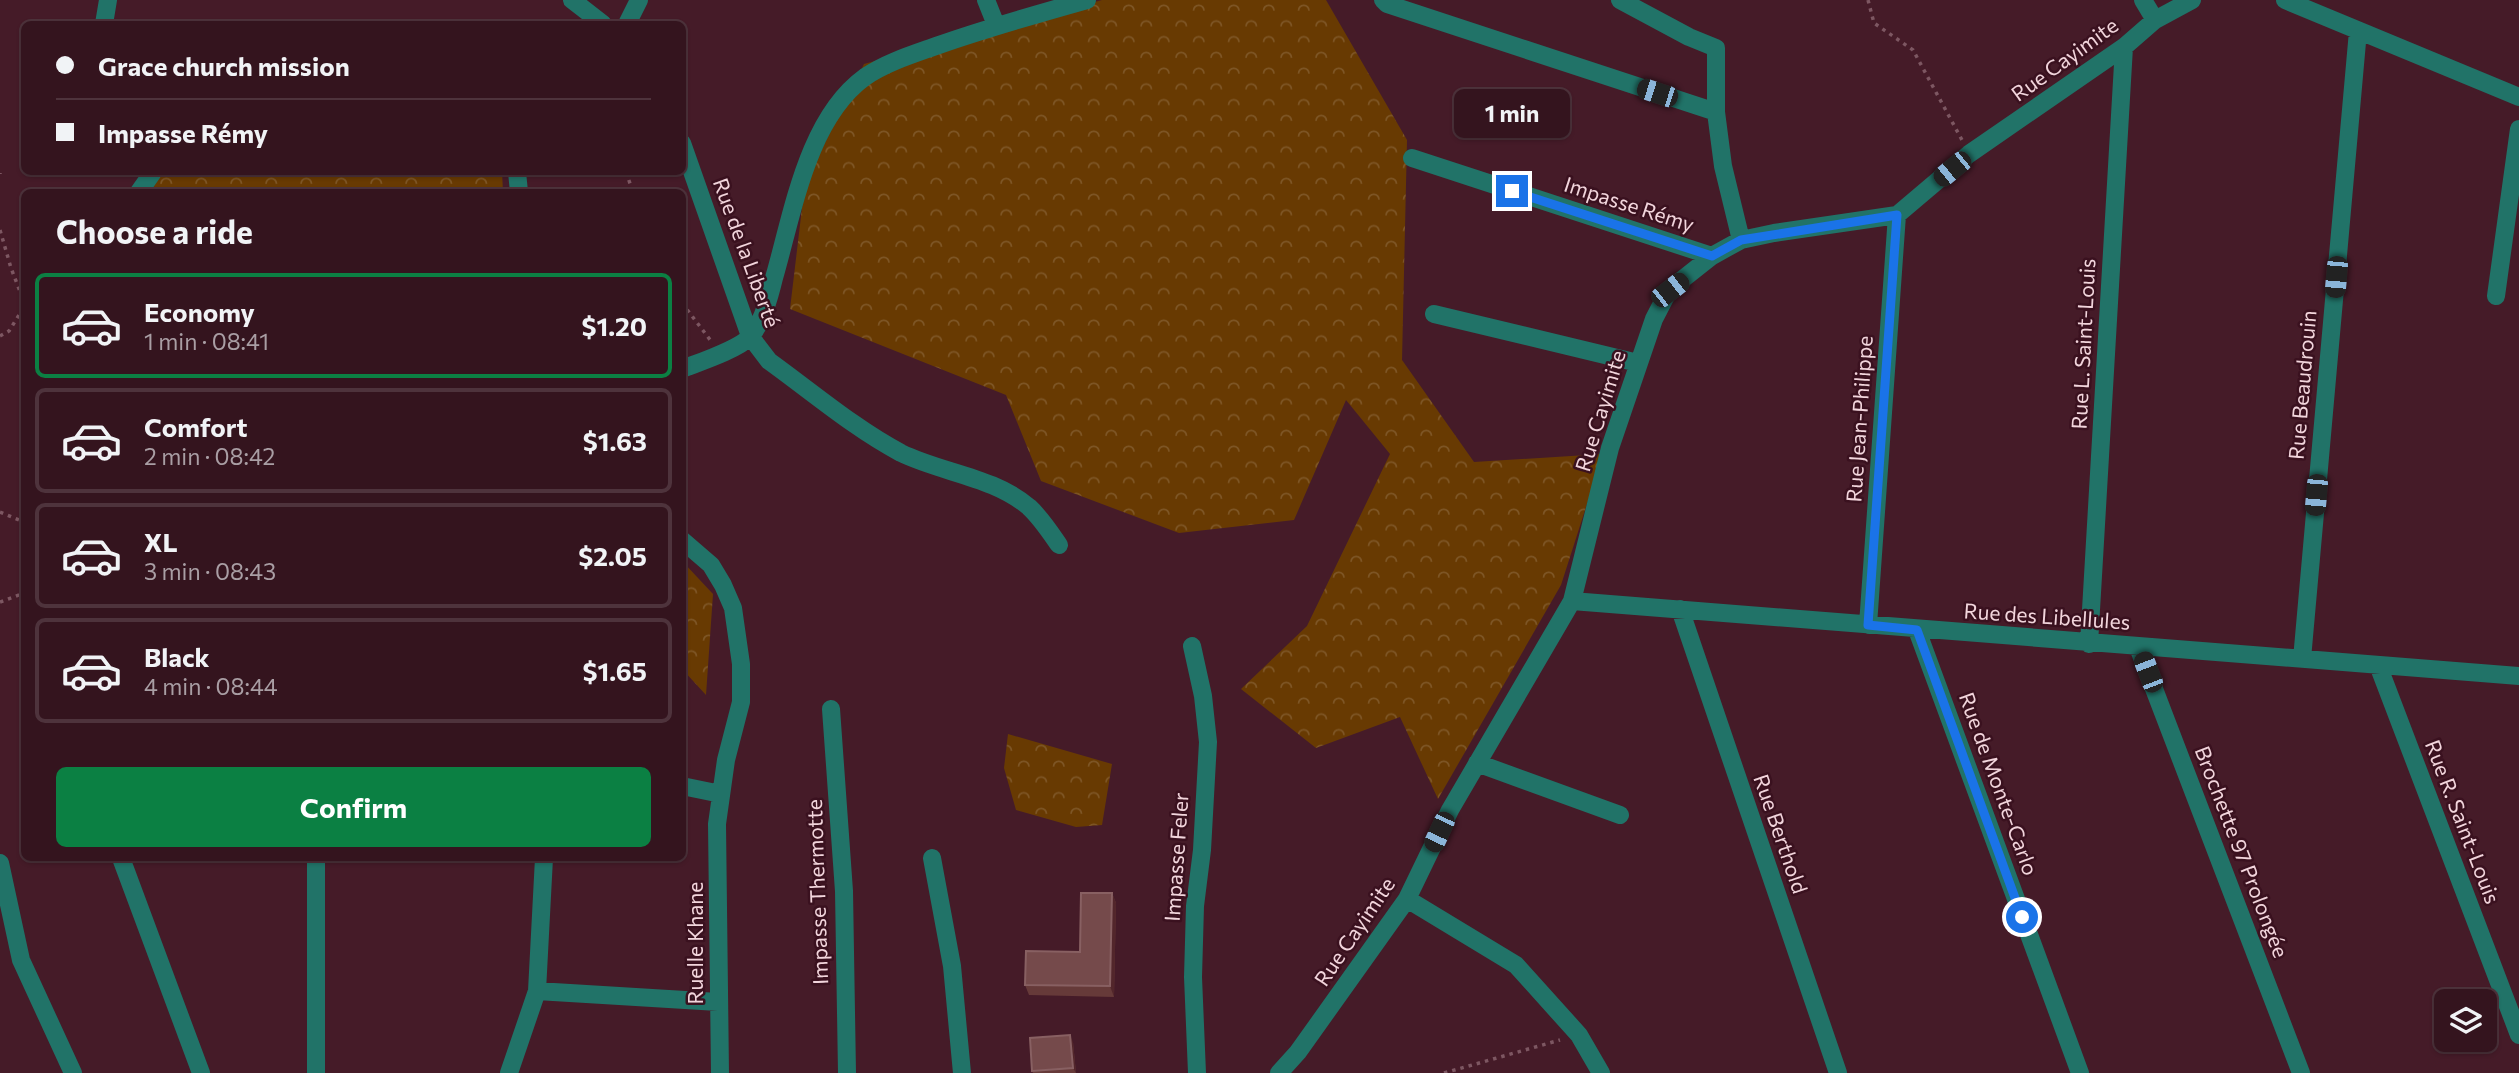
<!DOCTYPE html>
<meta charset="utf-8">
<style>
body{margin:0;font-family:Commissioner,sans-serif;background:#3f212b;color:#f1f3f6;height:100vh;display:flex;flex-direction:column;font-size:26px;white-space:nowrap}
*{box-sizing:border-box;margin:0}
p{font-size:23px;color:#a99ea4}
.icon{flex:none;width:38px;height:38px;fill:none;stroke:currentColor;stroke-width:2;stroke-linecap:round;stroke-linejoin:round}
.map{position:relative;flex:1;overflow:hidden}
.details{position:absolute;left:21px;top:189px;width:665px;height:672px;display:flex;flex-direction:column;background:#34141e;border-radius:10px;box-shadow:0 2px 5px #0004,0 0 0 2px #4e333c}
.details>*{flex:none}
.hud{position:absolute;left:21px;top:21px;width:665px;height:154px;border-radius:10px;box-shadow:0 2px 5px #0004,0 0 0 2px #4e333c;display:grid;align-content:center;height:154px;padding:0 35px;background:#34141e}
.tools{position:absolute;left:2434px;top:989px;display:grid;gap:14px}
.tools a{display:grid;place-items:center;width:63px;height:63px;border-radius:10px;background:#34141e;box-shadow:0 2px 5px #0004,0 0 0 2px #4e333c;font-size:35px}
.end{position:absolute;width:32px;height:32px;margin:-16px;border:9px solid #1a73e8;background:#fff;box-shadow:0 0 0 4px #fff}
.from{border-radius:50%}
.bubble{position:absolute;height:49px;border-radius:10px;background:#34141e;box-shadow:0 2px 5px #0004,0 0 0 2px #4e333c;font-size:23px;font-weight:700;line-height:49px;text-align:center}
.car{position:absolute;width:21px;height:42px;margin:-21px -10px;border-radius:9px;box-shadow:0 0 5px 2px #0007;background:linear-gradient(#222 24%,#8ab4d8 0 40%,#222 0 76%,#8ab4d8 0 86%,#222 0)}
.hud b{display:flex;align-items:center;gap:24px;height:66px;font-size:26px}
.hud b+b{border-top:2px solid #4e333c}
.hud i{width:18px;height:18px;background:#f1f3f6}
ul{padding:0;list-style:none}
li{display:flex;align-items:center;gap:21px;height:105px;margin:0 14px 10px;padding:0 21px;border:4px solid #4e333c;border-radius:10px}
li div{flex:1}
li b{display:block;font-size:26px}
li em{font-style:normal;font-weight:700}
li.on{border-color:#0b8043}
li>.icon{width:63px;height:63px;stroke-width:1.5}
h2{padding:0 35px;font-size:32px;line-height:84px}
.cta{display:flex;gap:14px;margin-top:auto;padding:14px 35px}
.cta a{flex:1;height:80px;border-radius:10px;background:#0b8043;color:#fff;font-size:28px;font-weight:700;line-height:80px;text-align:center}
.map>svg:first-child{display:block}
.forest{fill:url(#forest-crowns)}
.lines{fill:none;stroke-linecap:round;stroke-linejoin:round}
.path{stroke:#7d5762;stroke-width:3.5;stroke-dasharray:3.5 5;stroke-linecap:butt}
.minor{stroke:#217368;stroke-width:18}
.wall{fill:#663a39}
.shaded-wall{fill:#52262b}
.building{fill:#754a4b;stroke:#886062;stroke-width:2}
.route{stroke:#1a73e8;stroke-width:9}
.labels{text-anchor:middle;stroke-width:5;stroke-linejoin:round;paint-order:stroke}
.street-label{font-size:21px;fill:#f2d5dc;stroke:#3a111f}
</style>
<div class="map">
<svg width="2519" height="1073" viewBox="0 0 2519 1073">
<defs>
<pattern id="forest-crowns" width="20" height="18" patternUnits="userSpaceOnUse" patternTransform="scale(1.75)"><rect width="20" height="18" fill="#683a02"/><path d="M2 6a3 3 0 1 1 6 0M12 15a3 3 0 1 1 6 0" fill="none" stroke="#7e5626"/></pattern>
</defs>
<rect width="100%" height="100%" fill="#451b28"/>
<path class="forest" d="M 1102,0 L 1326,0 L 1407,140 L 1402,360 L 1474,462 L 1603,454 L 1561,585 L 1438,799 L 1400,717 L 1316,748 L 1241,689 L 1307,626 L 1390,454 L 1346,400 L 1294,520 L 1179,533 L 1041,481 L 1006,395 L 790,309 L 805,183 L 864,64 Z
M 163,172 L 502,172 L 503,192 L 150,192 Z
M 683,562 L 713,594 L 706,695 L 683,670 Z
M 1008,734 L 1112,764 L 1102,825 L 1076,827 L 1016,810 L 1004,768 Z"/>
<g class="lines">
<path class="path" d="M 1868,0 L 1874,23 L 1913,50 L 1962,140
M 626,172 L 633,192
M 0,173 L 0,174
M 0,230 L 11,268 L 24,302
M 682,303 L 711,341
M 0,336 L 9,331 L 24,307
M 0,512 L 24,522
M 0,602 L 24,593
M 1444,1073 L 1560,1040"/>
<path class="minor" d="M 572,0 L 603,24
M 986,0 L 996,25
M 1383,0 L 1387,4 L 1716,112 L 1723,166 L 1741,240
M 1620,0 L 1689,37 L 1716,48 L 1716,112
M 2143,0 L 2155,20
M 2285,0 L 2519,97
M 104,24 L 108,0
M 627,24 L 639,0
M 682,143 L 750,336 L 769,361 C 812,392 854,428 901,453 C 942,473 994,477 1029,507 C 1041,518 1050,532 1059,545
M 1412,158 L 1712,256
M 517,172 L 519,192
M 139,192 L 153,172
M 2496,296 L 2519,129
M 1434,314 L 1638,363
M 682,369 C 700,362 737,350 750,337 C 762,324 770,295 774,278 C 793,213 807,119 865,77 C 887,62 914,54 939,45 C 987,28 1037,14 1087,0
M 682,540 L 711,565 L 723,585 L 733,608 L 741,664 L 741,702 L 726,760 L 717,824 L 720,1073
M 1572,601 L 2519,676
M 1680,609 L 1838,1073
M 1868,625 L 1897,215
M 1917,630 L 2080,1073
M 2089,644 L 2124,47
M 1192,646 L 1203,696 L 1208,742 L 1202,850 L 1195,906 L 1193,977 L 1197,1073
M 2138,647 L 2301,1073
M 2302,659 L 2358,31
M 2378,665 L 2519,1035
M 831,709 L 844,891 L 847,1073
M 1477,763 L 1620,815
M 682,786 L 721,794
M 121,858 L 201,1073
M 316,858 L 316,1073
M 932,858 L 952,966 L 962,1073
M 0,863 L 21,960 L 73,1073
M 1407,899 L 1516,965 L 1579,1035 L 1601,1073
M 537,991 L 718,1002
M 509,1073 L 537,991 L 544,858
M 1279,1073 L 1298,1052 L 1407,899 L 1450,810 L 1572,601 L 1610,448 L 1654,319 L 1669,290 L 1712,256 L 1741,240 L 1774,233 L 1897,215 L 1969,154 L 2124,47 L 2155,20 L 2192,0"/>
</g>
<path class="wall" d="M 1112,893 L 1116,903 L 1114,997 L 1029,995 L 1025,985 L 1080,952 Z
M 1073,1042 L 1076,1073 L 1033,1073 L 1032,1071 Z"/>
<path class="shaded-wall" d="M 1112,893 L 1116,903 L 1114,997 L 1110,986 Z
M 1070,1035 L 1073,1042 L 1076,1073 L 1073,1068 Z"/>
<path class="building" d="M 1081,893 L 1112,893 L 1110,986 L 1025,985 L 1026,951 L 1080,952 Z
M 1070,1035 L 1073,1068 L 1032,1071 L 1030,1038 Z"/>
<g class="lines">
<path class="route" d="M 1512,191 L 1712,256 L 1741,240 L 1897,215 L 1868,625 L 1917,630 L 2022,917"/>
</g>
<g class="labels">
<g class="street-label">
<text transform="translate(2065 60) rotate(-36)" y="7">Rue Cayimite</text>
<text transform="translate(1629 205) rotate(18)" y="7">Impasse Rémy</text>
<text transform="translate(746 253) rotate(70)" y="7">Rue de la Liberté</text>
<text transform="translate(2084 344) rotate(-87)" y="7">Rue L. Saint-Louis</text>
<text transform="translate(2303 385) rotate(-85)" y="7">Rue Beaudrouin</text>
<text transform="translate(1601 411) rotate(-73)" y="7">Rue Cayimite</text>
<text transform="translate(1860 419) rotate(-86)" y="7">Rue Jean-Philippe</text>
<text transform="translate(2047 617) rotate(4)" y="7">Rue des Libellules</text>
<text transform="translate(1998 784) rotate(70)" y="7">Rue de Monte-Carlo</text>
<text transform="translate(2462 822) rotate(69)" y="7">Rue R. Saint-Louis</text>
<text transform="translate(1780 834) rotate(71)" y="7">Rue Berthold</text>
<text transform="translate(2241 852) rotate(69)" y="7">Brochette 97 Prolongée</text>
<text transform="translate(1177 857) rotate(-86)" y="7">Impasse Feler</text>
<text transform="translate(818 892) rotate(-92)" y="7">Impasse Thermotte</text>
<text transform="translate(1355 932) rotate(-56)" y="7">Rue Cayimite</text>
<text transform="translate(696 943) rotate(-90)" y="7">Ruelle Khane</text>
</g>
</g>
</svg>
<div class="tools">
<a><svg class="icon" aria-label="layers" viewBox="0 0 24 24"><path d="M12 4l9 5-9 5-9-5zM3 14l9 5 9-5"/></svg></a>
</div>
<i class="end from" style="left:2022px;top:917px"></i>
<i class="end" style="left:1512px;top:191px"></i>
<div class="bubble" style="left:1454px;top:89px;width:116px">1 min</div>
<i class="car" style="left:1657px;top:93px;rotate:288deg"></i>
<i class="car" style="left:1952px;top:169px;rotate:231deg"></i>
<i class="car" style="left:2336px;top:277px;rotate:185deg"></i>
<i class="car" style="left:1670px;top:290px;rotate:52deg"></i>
<i class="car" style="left:2316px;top:495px;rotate:185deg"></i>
<i class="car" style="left:2148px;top:672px;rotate:339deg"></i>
<i class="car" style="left:1439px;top:832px;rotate:205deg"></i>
<div class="hud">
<b><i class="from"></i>Grace church mission</b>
<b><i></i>Impasse Rémy</b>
</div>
<section class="details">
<h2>Choose a ride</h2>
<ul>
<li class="on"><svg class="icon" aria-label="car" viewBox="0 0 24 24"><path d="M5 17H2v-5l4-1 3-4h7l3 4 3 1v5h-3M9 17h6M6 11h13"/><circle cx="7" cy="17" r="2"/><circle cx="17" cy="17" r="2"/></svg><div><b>Economy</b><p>1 min · 08:41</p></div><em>$1.20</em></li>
<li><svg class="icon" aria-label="car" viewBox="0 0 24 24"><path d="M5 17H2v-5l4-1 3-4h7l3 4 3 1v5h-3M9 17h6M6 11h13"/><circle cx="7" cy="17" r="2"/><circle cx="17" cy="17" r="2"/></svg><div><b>Comfort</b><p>2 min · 08:42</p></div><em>$1.63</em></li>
<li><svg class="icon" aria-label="car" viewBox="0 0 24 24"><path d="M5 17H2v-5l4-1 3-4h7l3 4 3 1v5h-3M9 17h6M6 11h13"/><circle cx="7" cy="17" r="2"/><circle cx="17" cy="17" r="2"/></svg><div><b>XL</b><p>3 min · 08:43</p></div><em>$2.05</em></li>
<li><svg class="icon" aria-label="car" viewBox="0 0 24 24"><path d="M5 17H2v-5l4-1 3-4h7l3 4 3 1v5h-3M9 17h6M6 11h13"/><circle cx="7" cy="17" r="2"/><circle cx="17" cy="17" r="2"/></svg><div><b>Black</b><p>4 min · 08:44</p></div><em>$1.65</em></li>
</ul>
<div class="cta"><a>Confirm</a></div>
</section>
</div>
